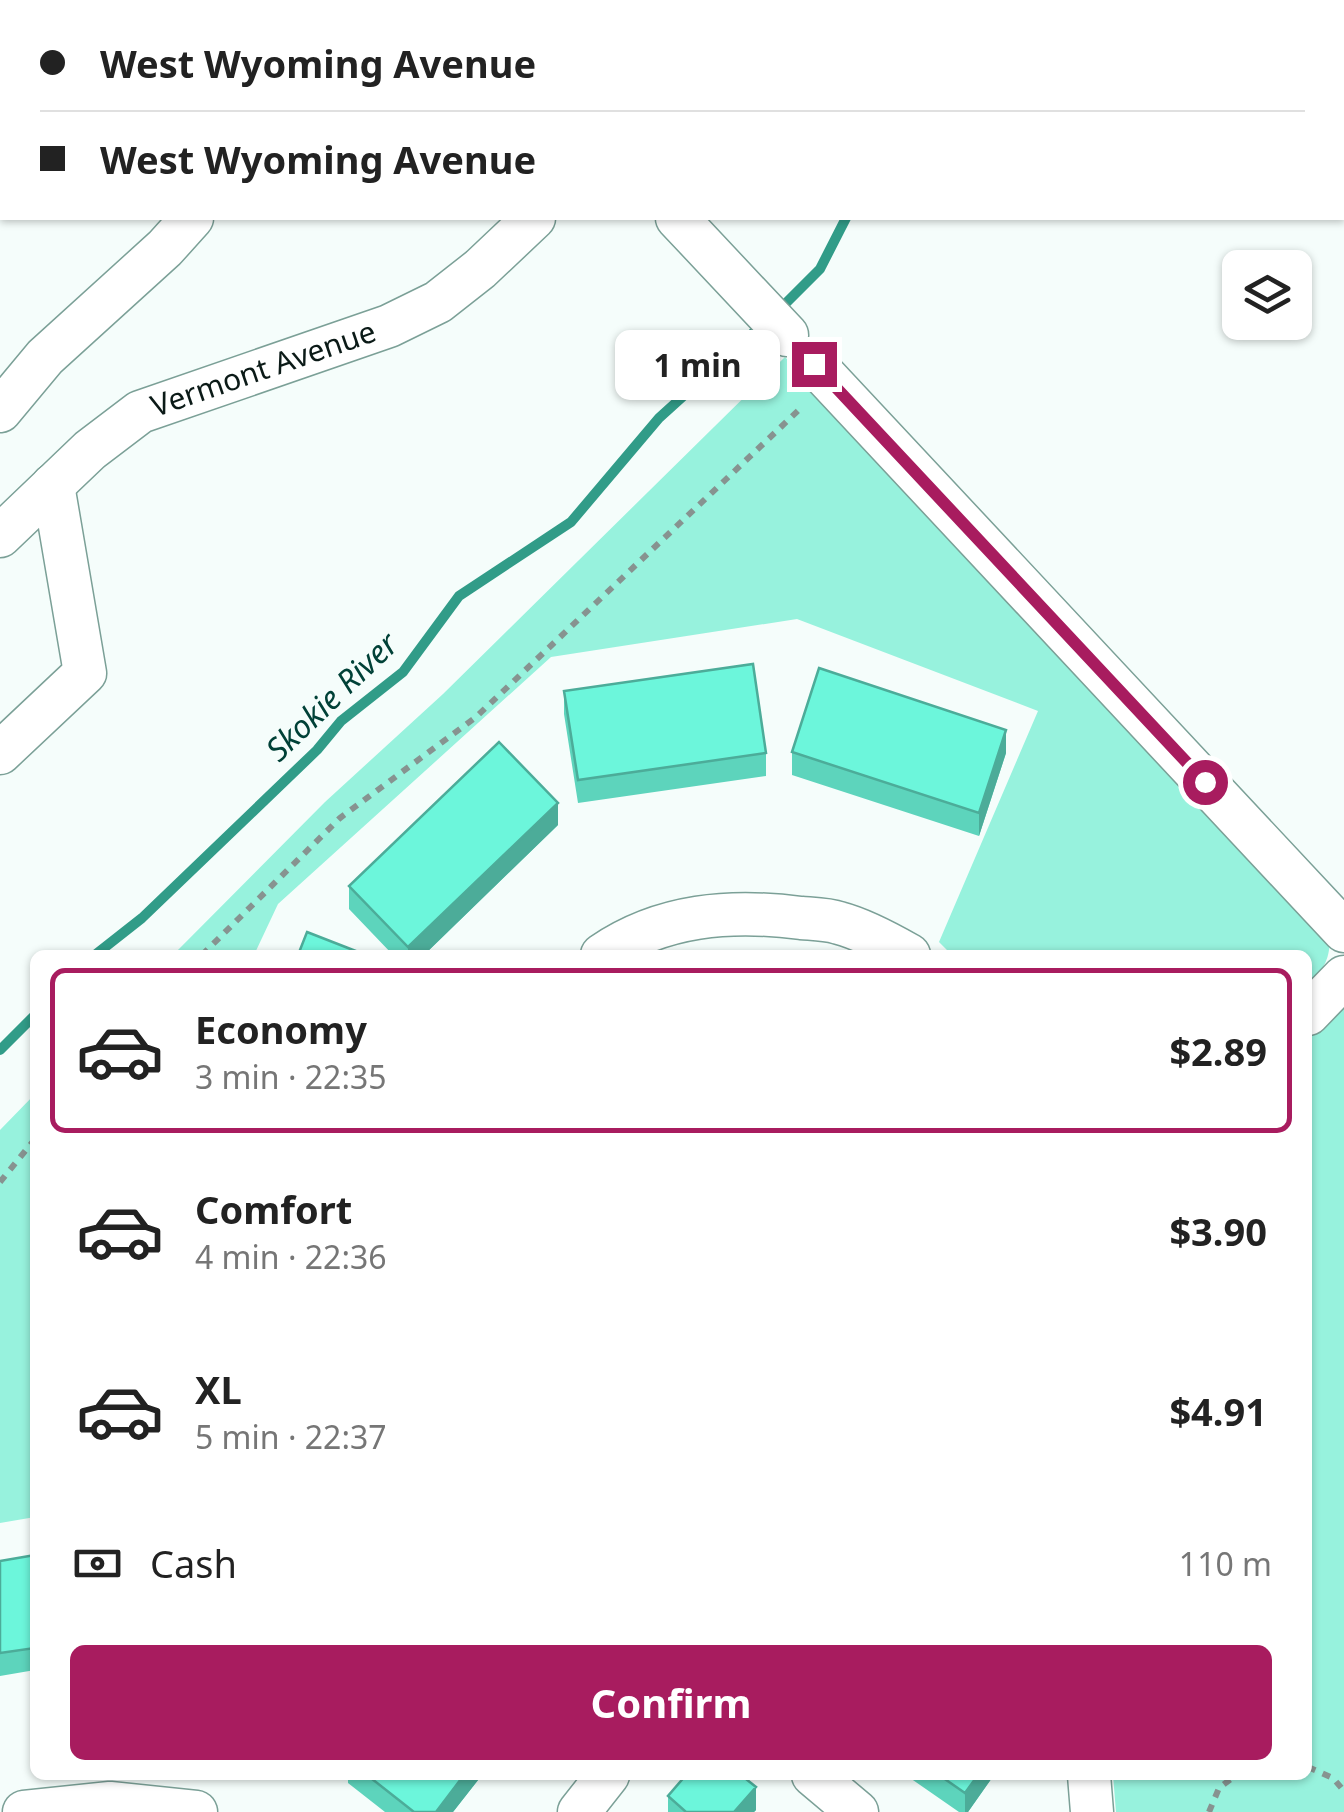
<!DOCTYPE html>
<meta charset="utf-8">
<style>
body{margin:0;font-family:"Noto Sans",sans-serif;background:#f2f2f2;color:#222;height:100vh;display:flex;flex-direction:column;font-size:38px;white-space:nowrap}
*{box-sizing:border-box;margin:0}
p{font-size:32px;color:#767676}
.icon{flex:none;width:55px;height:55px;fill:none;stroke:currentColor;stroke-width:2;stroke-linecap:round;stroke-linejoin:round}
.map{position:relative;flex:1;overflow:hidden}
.sheet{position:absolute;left:30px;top:950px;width:1282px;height:830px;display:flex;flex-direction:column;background:#fff;border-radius:15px;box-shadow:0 2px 8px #0004}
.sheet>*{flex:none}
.banner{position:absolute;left:0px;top:0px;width:1345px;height:220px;box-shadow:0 2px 8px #0004;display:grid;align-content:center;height:220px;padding:0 40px;background:#fff}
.controls{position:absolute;left:1222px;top:250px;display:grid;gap:20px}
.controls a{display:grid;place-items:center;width:90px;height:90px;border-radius:15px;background:#fff;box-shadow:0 2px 8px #0004;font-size:50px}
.end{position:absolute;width:45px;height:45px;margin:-22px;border:12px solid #a81c5f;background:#fff;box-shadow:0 0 0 5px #fff}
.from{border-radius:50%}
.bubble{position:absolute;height:70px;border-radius:15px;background:#fff;box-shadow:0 2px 8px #0004;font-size:32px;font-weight:700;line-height:70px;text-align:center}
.banner b{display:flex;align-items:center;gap:35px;height:95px;font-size:38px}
.banner b+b{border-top:2px solid #e0e0e0}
.banner i{width:25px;height:25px;background:#222}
ul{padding:18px 0 0;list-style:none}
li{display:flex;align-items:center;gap:30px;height:165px;margin:0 20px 15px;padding:0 20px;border:5px solid transparent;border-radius:15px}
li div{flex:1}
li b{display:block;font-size:38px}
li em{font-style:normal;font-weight:700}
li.selected{border-color:#a81c5f}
li>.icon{width:90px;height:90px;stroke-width:1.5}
.pay{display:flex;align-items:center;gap:25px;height:110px;padding:0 40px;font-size:38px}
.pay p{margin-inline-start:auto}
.cta{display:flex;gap:20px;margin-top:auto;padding:20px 40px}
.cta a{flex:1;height:115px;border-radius:15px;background:#a81c5f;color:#fff;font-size:40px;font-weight:700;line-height:115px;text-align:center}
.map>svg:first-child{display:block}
.green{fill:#97f2dd}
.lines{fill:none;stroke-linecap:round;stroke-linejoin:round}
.stream{stroke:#319c88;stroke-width:10}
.minor-casing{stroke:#7ba097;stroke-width:45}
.path{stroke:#879390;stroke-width:6;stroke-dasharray:8 8;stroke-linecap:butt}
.minor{stroke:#fff;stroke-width:42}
.wall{fill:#5dd4bc}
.shaded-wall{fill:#4cac99}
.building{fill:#6cf6db;stroke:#4cac99;stroke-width:2.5}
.route{stroke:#a81c5f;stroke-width:12}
.labels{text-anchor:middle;stroke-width:8;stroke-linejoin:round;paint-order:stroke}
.street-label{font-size:30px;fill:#0b1a17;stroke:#f5fdfb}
.water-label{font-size:32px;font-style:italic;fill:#004137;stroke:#f5fdfb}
</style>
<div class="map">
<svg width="1344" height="1812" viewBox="0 0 1344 1812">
<rect width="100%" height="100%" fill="#f5fdfb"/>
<path class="green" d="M 785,357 L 1330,935 C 1330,959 1325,968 1308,985 L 1308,955 L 952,955 L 939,942 L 1038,711 L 797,619 L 551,657 L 278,904 L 254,955 L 173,955 L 325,802 L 443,694 Z
M 1344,1002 L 1344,1812 L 1116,1812 L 1113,1775 L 1308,1775 L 1308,1038 Z
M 35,1094 L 35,1517 L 0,1523 L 0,1130 Z"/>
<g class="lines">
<path class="stream" d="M 945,2 L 945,0
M 777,312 L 820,269 L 846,218
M 95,955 L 142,918 L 317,750 L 341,721 L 403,672 L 459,596 L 571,522 L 659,418 L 764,323
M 0,1050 L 35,1015"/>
<defs>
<g id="minor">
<path d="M 164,0 L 167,2"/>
<path d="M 476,0 L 478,2"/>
<path d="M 372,2 L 374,0"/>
<path d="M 697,2 L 699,0"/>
<path d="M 677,218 L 787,335"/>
<path d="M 814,364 L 1344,931"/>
<path d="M 0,411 L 45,357 L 165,248 L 192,218"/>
<path id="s1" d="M 0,536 L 90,450 L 140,412 L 389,326 L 438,302 L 480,269 L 534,218"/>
<path d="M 0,753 L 85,673 L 53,485"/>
<path d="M 602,955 C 662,914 731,909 801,918 C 813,919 827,919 839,923 C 862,929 888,943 909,955"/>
<path d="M 1308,1014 L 1344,977"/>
<path d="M 813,1775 L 857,1812"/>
<path d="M 1089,1775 L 1092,1812"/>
<path d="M 24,1812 L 110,1803 L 196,1812"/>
<path d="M 579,1812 L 608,1775"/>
</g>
</defs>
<use href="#minor" class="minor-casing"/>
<path class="path" d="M 202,955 L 340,818 L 476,717 L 803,406
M 0,1182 L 35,1139
M 1308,1767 L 1333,1778 L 1344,1791
M 1209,1812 L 1219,1788 L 1236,1775"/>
<use href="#minor" class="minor"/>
</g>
<path class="wall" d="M 564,691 L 766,753 L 766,776 L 578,803 L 564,714 Z
M 792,752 L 1006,753 L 979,836 L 792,775 Z
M 558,825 L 424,955 L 393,955 L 349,909 L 349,886 Z
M 35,1555 L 35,1670 L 0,1676 L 0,1561 Z
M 348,1775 L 482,1775 L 453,1812 L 385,1812 L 348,1783 Z
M 910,1775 L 994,1775 L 968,1812 L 959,1812 L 910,1778 Z
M 668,1796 L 756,1810 L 754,1812 L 668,1812 Z"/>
<path class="shaded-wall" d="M 1006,730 L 1006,753 L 979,836 L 979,813 Z
M 558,803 L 558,825 L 424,955 L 408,955 L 408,947 Z
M 464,1775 L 482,1775 L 453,1812 L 436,1812 Z
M 978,1775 L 994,1775 L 968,1812 L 965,1812 L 965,1793 Z
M 756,1787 L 756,1810 L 754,1812 L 734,1812 Z"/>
<path class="building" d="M 753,664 L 766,753 L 578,780 L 564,691 Z
M 819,668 L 1006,730 L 979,813 L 792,752 Z
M 499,742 L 558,803 L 408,947 L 349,886 Z
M 307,932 L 366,955 L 298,955 Z
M 35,1555 L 35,1648 L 0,1653 L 0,1561 Z
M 367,1775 L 464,1775 L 436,1812 L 414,1812 Z
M 686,1775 L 741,1775 L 756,1787 L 734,1812 L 686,1812 L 668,1796 Z
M 939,1775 L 978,1775 L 965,1793 Z"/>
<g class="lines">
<path class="route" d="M 814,364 L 1205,782"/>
</g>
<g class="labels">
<g class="street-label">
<text dy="10" stroke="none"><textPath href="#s1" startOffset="318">Vermont Avenue</textPath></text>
</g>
<g class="water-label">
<text transform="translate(332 697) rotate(-44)" y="11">Skokie River</text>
</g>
</g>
</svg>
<div class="controls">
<a><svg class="icon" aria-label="layers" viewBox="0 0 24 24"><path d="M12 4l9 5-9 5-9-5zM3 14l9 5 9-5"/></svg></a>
</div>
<i class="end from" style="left:1205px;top:782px"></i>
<i class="end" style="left:814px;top:364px"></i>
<div class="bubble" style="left:615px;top:330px;width:165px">1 min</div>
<div class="banner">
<b><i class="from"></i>West Wyoming Avenue</b>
<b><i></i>West Wyoming Avenue</b>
</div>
<section class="sheet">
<ul>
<li class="selected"><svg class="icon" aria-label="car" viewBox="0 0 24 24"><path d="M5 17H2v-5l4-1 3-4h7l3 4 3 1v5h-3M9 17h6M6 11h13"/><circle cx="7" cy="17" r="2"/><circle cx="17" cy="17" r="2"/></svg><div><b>Economy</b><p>3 min · 22:35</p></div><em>$2.89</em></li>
<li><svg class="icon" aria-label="car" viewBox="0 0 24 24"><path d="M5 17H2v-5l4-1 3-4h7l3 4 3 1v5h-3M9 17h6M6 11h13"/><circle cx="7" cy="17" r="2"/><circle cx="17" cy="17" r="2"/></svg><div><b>Comfort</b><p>4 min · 22:36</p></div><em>$3.90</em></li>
<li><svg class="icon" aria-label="car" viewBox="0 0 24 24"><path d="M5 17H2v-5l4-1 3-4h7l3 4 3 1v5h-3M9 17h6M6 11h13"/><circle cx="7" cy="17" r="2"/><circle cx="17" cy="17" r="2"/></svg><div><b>XL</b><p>5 min · 22:37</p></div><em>$4.91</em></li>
</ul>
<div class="pay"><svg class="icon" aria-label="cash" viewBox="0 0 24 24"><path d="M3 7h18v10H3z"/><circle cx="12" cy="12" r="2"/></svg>Cash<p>110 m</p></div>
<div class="cta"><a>Confirm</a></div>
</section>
</div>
